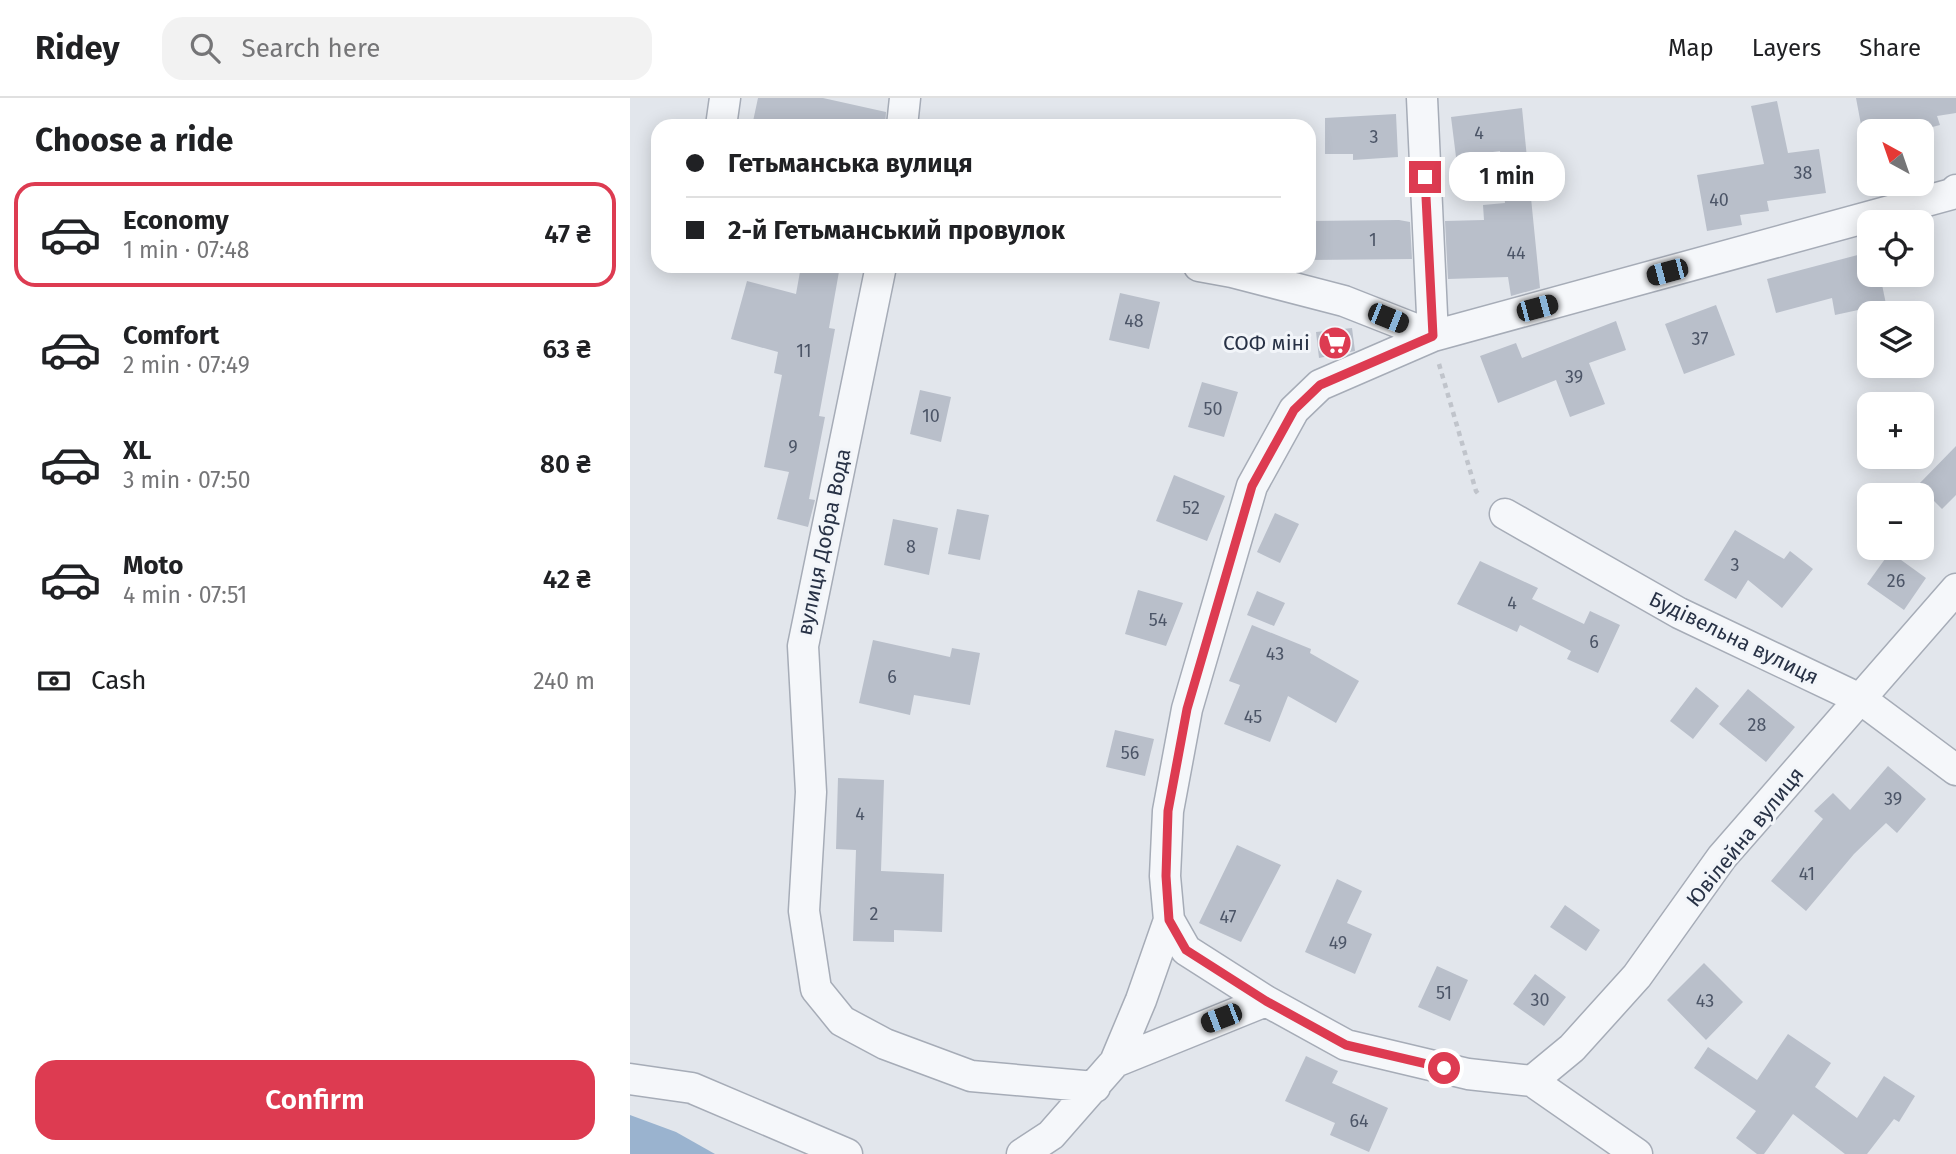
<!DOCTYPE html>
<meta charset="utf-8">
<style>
body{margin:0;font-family:"Fira Sans",sans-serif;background:#f2f2f2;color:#202124;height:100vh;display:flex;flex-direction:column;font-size:26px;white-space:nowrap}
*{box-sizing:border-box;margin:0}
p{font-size:23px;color:#757577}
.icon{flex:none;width:38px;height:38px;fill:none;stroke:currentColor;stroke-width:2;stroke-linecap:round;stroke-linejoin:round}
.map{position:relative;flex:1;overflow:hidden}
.details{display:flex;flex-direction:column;background:#fff;width:630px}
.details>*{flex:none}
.hud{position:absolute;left:21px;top:21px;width:665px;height:154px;border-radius:21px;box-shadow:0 4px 18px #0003;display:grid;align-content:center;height:154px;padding:0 35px;background:#fff}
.needle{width:46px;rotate:320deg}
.buttons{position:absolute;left:1227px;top:21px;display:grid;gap:14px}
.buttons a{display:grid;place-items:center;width:77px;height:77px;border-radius:14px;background:#fff;box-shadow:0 4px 18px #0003;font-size:35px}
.end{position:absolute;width:32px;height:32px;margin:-16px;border:9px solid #dd3b51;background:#fff;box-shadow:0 0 0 4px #fff}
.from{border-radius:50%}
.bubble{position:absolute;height:49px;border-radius:21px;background:#fff;box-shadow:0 4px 18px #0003;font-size:23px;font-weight:600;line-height:49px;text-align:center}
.car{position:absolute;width:21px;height:42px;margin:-21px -10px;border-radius:9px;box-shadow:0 0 5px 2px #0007;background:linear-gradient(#222 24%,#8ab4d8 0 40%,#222 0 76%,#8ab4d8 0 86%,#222 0)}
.hud b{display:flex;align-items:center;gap:24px;height:66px;font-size:26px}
.hud b+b{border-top:2px solid #e0e0e0}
.hud i{width:18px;height:18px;background:#202124}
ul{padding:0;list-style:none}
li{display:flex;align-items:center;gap:21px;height:105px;margin:0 14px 10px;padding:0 21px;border:4px solid transparent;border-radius:21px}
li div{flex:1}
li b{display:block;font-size:26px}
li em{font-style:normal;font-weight:600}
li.on{border-color:#dd3b51}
li>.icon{width:63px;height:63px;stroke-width:1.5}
h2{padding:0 35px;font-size:32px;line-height:84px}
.pay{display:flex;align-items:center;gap:18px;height:77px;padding:0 35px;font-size:26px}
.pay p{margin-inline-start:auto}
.cta{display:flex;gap:14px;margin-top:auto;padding:14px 35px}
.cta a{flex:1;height:80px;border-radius:21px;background:#dd3b51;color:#fff;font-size:28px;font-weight:600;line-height:80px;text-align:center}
header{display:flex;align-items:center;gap:42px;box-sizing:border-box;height:98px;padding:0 35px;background:#fff;border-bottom:2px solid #e0e0e0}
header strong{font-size:33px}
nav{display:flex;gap:38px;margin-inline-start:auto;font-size:24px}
.search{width:490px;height:63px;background:#f2f2f2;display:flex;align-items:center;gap:18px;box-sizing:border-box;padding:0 24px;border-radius:21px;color:#757577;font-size:26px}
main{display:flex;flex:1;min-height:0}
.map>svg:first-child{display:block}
.water{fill:#9ab3cf}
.building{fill:#b9bfca}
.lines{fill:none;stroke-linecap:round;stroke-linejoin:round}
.street-casing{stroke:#a6acb7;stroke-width:33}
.path{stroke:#c0c4cb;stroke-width:4.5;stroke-dasharray:5 5;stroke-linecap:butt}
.street{stroke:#f5f7fa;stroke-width:30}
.route{stroke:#dd3b51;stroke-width:9}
.labels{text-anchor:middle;stroke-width:6;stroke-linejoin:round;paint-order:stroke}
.number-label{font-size:18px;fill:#4c5567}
.poi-label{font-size:21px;fill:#283246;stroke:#f2f5f9;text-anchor:end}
.street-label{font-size:21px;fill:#283246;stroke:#f2f5f9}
</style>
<header>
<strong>Ridey</strong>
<div class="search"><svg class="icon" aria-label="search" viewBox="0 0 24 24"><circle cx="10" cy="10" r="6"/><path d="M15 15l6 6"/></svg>Search here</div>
<nav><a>Map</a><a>Layers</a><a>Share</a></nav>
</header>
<main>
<section class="details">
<h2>Choose a ride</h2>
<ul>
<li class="on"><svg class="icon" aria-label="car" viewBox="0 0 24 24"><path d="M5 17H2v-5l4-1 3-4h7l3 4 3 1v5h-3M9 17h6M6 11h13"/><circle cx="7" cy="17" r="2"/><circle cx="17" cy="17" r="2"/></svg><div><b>Economy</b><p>1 min · 07:48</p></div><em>47 ₴</em></li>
<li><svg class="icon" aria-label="car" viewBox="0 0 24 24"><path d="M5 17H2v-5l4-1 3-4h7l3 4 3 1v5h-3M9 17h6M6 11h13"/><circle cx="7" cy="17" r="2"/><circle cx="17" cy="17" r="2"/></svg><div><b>Comfort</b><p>2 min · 07:49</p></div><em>63 ₴</em></li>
<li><svg class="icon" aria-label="car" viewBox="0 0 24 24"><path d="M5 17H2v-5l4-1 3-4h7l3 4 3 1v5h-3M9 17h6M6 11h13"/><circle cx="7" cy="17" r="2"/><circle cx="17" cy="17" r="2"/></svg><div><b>XL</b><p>3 min · 07:50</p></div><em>80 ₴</em></li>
<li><svg class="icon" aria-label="car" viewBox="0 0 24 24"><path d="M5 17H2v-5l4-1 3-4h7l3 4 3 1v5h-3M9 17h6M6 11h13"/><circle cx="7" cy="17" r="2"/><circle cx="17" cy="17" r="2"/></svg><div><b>Moto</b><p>4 min · 07:51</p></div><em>42 ₴</em></li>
</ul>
<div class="pay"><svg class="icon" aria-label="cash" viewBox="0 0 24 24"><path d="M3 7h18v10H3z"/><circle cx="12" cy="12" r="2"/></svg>Cash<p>240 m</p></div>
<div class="cta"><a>Confirm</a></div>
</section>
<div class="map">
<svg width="1326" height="1056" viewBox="0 0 1326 1056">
<rect width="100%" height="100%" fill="#e2e6ec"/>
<path class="water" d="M 0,1017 L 46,1034 L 85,1056 L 0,1056 Z"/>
<path class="building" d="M 128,0 L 193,0 L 256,14 L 255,28 L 122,28 Z
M 1226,0 L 1326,0 L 1326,15 L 1307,18 L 1310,27 L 1287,33 L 1275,33 L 1273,25 L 1232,32 Z
M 1147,3 L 1158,55 L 1189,51 L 1196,95 L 1137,103 L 1139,113 L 1110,117 L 1112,127 L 1077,133 L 1067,77 L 1134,66 L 1121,8 Z
M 892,10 L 910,190 L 881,198 L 878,179 L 818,181 L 815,123 L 854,122 L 853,107 L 875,105 L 870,53 L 826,59 L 821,19 Z
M 766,16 L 768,59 L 723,62 L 723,56 L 695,56 L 695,20 Z
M 769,122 L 780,124 L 782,161 L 679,162 L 679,123 Z
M 1239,154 L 1239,177 L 1250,177 L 1256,206 L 1205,217 L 1202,200 L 1146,215 L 1137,181 Z
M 171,168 L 210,168 L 199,230 L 205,231 L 189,318 L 195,319 L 179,401 L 185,402 L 178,429 L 147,421 L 159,374 L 134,369 L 152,277 L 144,275 L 148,254 L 101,241 L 117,183 L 166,196 Z
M 490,195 L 530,204 L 519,251 L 479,242 Z
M 1086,207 L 1105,257 L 1054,276 L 1035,226 Z
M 986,223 L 996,252 L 959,265 L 975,306 L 940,319 L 926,282 L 868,305 L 850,258 L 886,245 L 892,260 Z
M 722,230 L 725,253 L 689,260 L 686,234 Z
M 572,284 L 608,294 L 594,339 L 558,329 Z
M 290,292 L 321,299 L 311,344 L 280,336 Z
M 1326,348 L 1326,397 L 1312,411 L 1288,387 Z
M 544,377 L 595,398 L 577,443 L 526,423 Z
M 327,411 L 359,417 L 350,462 L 318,456 Z
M 645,415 L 669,426 L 650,465 L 627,454 Z
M 263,421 L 308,430 L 299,477 L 254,467 Z
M 1105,432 L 1154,461 L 1160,453 L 1183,471 L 1152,510 L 1118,482 L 1106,501 L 1074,482 Z
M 1260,454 L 1296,480 L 1274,512 L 1237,486 Z
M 850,463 L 908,490 L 902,501 L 954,526 L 960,513 L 990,527 L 968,575 L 937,561 L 941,553 L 890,527 L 887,534 L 827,506 Z
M 508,492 L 553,505 L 536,548 L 495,536 Z
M 627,493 L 655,505 L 644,528 L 617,517 Z
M 622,527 L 681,551 L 680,555 L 729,583 L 706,625 L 658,598 L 640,644 L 594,626 L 610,587 L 599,583 Z
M 243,542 L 320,559 L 322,550 L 350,555 L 340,607 L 284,597 L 280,617 L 229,605 Z
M 1066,589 L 1089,608 L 1063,641 L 1040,623 Z
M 1118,591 L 1165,629 L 1136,664 L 1089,626 Z
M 485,632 L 524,641 L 515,678 L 476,669 Z
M 1258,668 L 1296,701 L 1267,735 L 1256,725 L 1224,756 L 1176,813 L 1141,783 L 1193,721 L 1184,713 L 1203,695 L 1220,712 Z
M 208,680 L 254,682 L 251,773 L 314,776 L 312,834 L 264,832 L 264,844 L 223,843 L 226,752 L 206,751 Z
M 607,747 L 651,767 L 611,844 L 569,825 Z
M 707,781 L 732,793 L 717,825 L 742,836 L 725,876 L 675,854 Z
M 935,807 L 970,832 L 956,853 L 920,829 Z
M 1074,865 L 1113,904 L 1076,942 L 1037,902 Z
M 807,868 L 838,882 L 820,923 L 788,909 Z
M 905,876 L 936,899 L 914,928 L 883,906 Z
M 1158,936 L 1201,965 L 1185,989 L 1227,1020 L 1254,978 L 1285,998 L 1269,1024 L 1264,1021 L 1237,1056 L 1215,1056 L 1163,1016 L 1134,1056 L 1127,1056 L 1106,1040 L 1126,1013 L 1064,970 L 1078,949 L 1127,982 Z
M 676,958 L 708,973 L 702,985 L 758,1010 L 739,1054 L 700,1037 L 705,1025 L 655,1003 Z"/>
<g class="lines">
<defs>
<path id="street" d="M 91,28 L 95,0
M 272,28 L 275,0
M 251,168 L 173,548 L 181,694 L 174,813 L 186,891 L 212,923 L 255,946 L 341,978 L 465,989
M 569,168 L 602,174 L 714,203 L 803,238 L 792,0
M 875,416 L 1049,515 L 1232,602 L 1326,672
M 485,964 L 511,902 L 539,822
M 0,981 L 62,990 L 217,1056
M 902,983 L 942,950 L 1007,878 L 1092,759 L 1326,491
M 392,1056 L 421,1037 L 485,964 L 636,903
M 1007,1056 L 902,983 L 838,976 L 716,947 L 636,903 L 556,852 L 539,822 L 535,778 L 538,713 L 557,611 L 622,388 L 664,312 L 690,287 L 803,238 L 1322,96 L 1326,92"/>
</defs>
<use href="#street" class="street-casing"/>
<path class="path" d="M 809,266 L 846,393 L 850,398"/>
<use href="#street" class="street"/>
</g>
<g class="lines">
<path class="route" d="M 795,79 L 803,238 L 690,287 L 664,312 L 622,388 L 557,611 L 538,713 L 536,778 L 539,822 L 556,852 L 636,903 L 716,947 L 814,970"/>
</g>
<defs>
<symbol id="supermarket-disc" viewBox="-11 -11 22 22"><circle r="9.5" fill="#dd3b51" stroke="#f2f5f9"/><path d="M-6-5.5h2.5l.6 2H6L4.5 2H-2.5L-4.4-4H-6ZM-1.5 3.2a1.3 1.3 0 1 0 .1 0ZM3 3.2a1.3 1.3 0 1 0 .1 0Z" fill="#fff"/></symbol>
</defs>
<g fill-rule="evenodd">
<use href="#supermarket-disc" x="686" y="226" width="38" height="38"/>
</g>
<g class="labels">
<g class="number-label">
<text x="849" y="41">4</text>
<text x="744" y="45">3</text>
<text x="1173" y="81">38</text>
<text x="1089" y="108">40</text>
<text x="743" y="148">1</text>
<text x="886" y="161">44</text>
<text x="504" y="229">48</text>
<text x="1070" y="247">37</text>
<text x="174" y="259">11</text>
<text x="944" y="285">39</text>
<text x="583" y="317">50</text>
<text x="301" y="324">10</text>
<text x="163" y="355">9</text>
<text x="561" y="416">52</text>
<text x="281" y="455">8</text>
<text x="1105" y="473">3</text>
<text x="1266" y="489">26</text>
<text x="882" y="511">4</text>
<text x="528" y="528">54</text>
<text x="964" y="550">6</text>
<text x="645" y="562">43</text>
<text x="262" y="585">6</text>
<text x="623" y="625">45</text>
<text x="1127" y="633">28</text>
<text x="500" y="661">56</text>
<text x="1263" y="707">39</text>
<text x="230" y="722">4</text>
<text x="1177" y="782">41</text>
<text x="244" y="822">2</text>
<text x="598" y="825">47</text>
<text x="708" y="851">49</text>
<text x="814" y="901">51</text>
<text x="910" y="908">30</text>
<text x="1075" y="909">43</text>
<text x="729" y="1029">64</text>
</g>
<g class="poi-label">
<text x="680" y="252">СОФ міні</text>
</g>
<g class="street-label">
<text transform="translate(194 444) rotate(-78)" y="7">вулиця Добра Вода</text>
<text transform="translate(1104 540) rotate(26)" y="7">Будівельна вулиця</text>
<text transform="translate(1115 739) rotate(-51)" y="7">Ювілейна вулиця</text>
</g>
</g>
</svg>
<div class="buttons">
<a><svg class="needle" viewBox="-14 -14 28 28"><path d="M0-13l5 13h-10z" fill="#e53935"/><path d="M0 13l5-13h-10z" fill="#757577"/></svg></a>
<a><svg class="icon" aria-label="locate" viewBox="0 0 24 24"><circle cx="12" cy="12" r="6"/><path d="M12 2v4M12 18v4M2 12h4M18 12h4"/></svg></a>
<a><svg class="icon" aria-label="layers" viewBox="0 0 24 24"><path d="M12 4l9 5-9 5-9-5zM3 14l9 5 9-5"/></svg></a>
<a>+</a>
<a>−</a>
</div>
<i class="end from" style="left:814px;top:970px"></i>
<i class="end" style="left:795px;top:79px"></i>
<div class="bubble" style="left:819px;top:54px;width:116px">1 min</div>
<i class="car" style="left:1037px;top:174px;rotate:255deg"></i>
<i class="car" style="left:907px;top:210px;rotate:75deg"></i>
<i class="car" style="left:758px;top:220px;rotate:112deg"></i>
<i class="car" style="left:591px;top:920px;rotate:249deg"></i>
<div class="hud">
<b><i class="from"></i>Гетьманська вулиця</b>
<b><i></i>2-й Гетьманський провулок</b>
</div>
</div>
</main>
